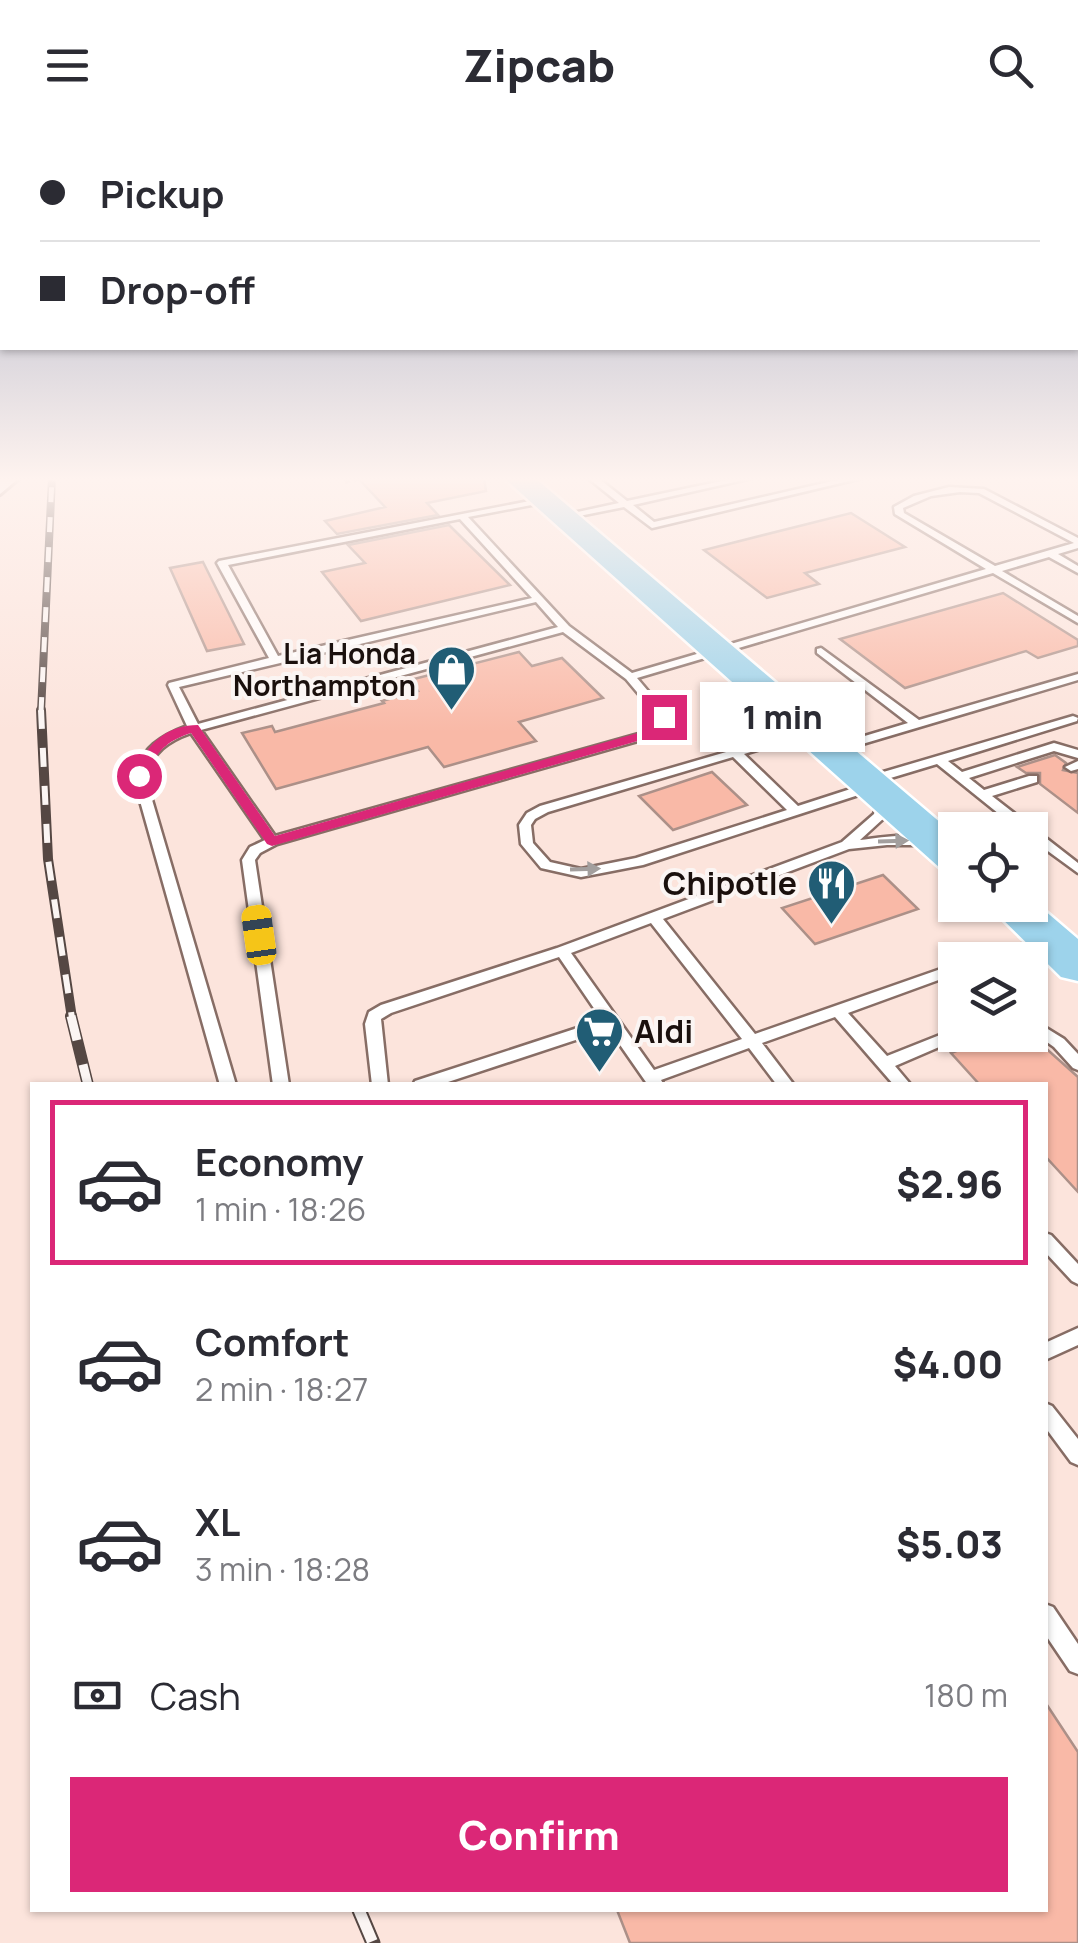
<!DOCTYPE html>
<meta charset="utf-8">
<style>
body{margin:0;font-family:Manrope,sans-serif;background:#f2f2f3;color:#2b2b33;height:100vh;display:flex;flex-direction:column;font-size:38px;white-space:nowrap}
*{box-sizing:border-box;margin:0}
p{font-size:32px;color:#7c7c81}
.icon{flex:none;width:55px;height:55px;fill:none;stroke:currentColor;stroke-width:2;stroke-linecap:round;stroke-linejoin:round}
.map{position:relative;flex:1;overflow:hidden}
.side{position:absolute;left:30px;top:952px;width:1018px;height:830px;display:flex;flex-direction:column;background:#fff;border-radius:0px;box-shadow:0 2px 8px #0004}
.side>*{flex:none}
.top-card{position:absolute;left:0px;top:0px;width:1080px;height:220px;box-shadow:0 2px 8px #0004;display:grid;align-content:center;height:220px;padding:0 40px;background:#fff}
.buttons{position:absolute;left:938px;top:682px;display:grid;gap:20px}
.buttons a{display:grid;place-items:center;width:110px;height:110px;border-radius:0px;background:#fff;box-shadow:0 2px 8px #0004;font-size:50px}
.end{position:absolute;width:45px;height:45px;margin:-22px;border:12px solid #db2777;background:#fff;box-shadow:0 0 0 5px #fff}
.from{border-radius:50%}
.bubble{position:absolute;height:70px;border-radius:0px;background:#fff;box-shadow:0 2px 8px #0004;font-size:32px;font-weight:800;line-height:70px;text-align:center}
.car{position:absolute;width:30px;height:60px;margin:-30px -15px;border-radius:12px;box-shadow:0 0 8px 2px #0007;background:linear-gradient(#f5c518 24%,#345 0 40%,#f5c518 0 76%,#345 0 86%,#f5c518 0)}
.top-card b{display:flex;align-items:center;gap:35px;height:95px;font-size:38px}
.top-card b+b{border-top:2px solid #e1e1e2}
.top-card i{width:25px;height:25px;background:#2b2b33}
ul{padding:18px 0 0;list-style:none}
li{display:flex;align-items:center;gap:30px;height:165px;margin:0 20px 15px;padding:0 20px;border:5px solid transparent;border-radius:0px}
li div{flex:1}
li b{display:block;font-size:38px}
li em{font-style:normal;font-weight:800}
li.on{border-color:#db2777}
li>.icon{width:90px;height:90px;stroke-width:1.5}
.pay{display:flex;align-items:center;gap:25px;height:110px;padding:0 40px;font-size:38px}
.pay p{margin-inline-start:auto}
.action{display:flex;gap:20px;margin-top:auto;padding:20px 40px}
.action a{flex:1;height:115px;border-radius:0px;background:#db2777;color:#fff;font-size:40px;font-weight:800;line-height:115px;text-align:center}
header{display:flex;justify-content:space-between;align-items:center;height:130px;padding:0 40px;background:#fff;font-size:45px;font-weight:800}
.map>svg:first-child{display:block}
.building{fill:#f9b9a7;stroke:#ac9088;stroke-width:2.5}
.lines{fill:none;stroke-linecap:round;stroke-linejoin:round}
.service-casing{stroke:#876d65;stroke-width:5}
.minor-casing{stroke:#876d65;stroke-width:6}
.primary-casing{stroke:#fff;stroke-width:5}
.path{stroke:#b5a19b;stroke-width:4;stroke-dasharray:5 4;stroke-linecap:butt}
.service{fill:#fff;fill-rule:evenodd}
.minor{fill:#fff;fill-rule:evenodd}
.primary{fill:#9dd3eb;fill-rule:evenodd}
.rail-far3-casing{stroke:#554743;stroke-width:8}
.rail-far2-casing{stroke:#554743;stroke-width:10}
.rail-far1-casing{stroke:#554743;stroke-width:12}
.rail-casing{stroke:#554743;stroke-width:15}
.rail-far3{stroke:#fbf5f3;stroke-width:5;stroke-dasharray:15;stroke-linecap:butt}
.rail-far2{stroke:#fbf5f3;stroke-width:6;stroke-dasharray:19;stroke-linecap:butt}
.rail-far1{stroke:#fbf5f3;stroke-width:9;stroke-dasharray:25;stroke-linecap:butt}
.rail{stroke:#fbf5f3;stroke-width:11;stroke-dasharray:34;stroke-linecap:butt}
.oneway{fill:#a39f9e}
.route{fill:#db2777}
.labels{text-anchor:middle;stroke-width:8;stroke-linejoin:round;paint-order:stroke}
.far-poi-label{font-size:28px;font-weight:bold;fill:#1a100d;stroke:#fbf5f3;text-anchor:end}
.poi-label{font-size:32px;font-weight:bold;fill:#1a100d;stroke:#fbf5f3;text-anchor:end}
</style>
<header><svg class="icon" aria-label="menu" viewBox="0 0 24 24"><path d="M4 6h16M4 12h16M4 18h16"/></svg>Zipcab<svg class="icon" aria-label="search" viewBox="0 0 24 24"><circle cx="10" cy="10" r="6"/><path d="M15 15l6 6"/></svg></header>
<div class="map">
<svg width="1078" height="1813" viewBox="0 0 1078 1813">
<rect width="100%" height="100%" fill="#fce4dc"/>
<path class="building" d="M 358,348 L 484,348 L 486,361 L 427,373 L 438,385 L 337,404 L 325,391 L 385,377 Z
M 851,383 L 905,417 L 805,443 L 819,454 L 767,468 L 704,420 Z
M 449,395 L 510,455 L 361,491 L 322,442 L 365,433 L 348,415 Z
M 203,432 L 244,514 L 207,521 L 170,438 Z
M 1003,463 L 1078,510 L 1078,516 L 1038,528 L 1026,521 L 905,558 L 840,509 Z
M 519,522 L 532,536 L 562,528 L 603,568 L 519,592 L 536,611 L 444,637 L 428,617 L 276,659 L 242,603 L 272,596 L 275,602 L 384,573 L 382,571 L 418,561 L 410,550 Z
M 1055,625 L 1066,633 L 1063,640 L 1078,643 L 1078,683 L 1040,654 L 1040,643 L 1026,643 L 1017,637 Z
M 712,642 L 747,675 L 673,700 L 639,666 Z
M 883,745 L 918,779 L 815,814 L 782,778 Z
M 999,905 L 1031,905 L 1078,947 L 1078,1062 L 1045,1026 L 1045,955 L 980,955 L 951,923 Z
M 1045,1572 L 1078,1622 L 1078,1813 L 630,1813 L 617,1780 L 1045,1780 Z"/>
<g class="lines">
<defs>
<path id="service" d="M 588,348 L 598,348 L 627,371 L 736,348 L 752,348 L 633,375 L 654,392 L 846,348 L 862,348 L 652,398 L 624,377 L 559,390 L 559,386 L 619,373 Z
M 949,357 L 984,359 L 1078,408 L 1078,418 L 1058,424 L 1078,436 L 1078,443 L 1049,427 L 1002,441 L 1078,486 L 1078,493 L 993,443 L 637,548 L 670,587 L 662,604 L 277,714 L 260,723 L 255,730 L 289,955 L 273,955 L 242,730 L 250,717 L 265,710 L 191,603 C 168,611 153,622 145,646 L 236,955 L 220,955 L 133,646 C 143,618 160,606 187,596 L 168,555 L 169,553 L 269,528 L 217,433 L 219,431 L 545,368 L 546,370 L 542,373 L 468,387 L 569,496 L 632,543 L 986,439 L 895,384 L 894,377 L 914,366 ZM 960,362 L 979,363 L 1074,413 L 995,436 L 904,383 L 903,378 L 931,366 ZM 460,389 L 532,468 L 278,526 L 228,435 ZM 536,472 L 558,497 L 198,594 L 179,557 ZM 563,502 L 626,549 L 658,587 L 653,600 L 275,706 L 201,600 Z
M 821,518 L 919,590 L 1078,544 L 1078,550 L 832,623 L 826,619 L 828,617 L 908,593 L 817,523 L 817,519 Z
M 1073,586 L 1078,588 L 1077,591 L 948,631 L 962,642 L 1054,613 L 1078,620 L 1078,628 L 1054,621 L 969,648 L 984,660 L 1029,646 L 1037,646 L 1037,652 L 992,666 L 1078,733 L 1078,743 L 1030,708 L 1030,700 L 1019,700 L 937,634 L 874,653 L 879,656 L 877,659 L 643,735 L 581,747 L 541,738 L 521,714 L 519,695 L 527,683 L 540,676 L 809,598 L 815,601 L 813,603 L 744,624 L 798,676 L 866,654 L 861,651 L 863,648 ZM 733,627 L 787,680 L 636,728 L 581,739 L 550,732 L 533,713 L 531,695 L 535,689 L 548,682 Z
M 1078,631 L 1078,639 L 1071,641 L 1065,637 Z
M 885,663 L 891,667 L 884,688 L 860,710 C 883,707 917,701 936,712 L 935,715 L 887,715 L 849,719 L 663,789 L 755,904 L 955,834 L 955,844 L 848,883 L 887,926 L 955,899 L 955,905 L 962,905 L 960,908 L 895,936 L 911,955 L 894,955 L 835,887 L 762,913 L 794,955 L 777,955 L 749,918 L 661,950 L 664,955 L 648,955 L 609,899 L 439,955 L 413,955 L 415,951 L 602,890 L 559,827 L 391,883 L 381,889 L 388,955 L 372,955 L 365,894 L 369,882 L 381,875 L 557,818 L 842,712 L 874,684 L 879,667 ZM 651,793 L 742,909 L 654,940 L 571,823 Z
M 1050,806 L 1057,811 L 1055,814 L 999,830 L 975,830 L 977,827 Z
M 1030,888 L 1064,909 L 1078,924 L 1078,940 L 1073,938 L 1054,917 L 1030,900 Z
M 1045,1103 L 1051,1105 L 1078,1134 L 1078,1154 L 1072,1151 L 1045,1122 Z
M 1078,1198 L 1078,1215 L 1045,1230 L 1045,1213 Z
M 1045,1273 L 1052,1276 L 1078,1309 L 1078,1335 L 1071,1332 L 1045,1297 Z
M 1045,1474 L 1053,1477 L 1078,1514 L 1078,1544 L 1070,1541 L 1045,1504 Z"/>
<path id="minor" d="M 0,348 L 19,348 L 0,364 Z"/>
<path id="primary" d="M 504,348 L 535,348 L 955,705 L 955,742 L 940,738 Z
M 1030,768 L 1078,809 L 1078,851 L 1061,847 L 988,775 L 1030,775 Z"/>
</defs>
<use href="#service" class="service-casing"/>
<use href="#minor" class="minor-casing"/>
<use href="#primary" class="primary-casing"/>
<path class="path" d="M 345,352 L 362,348"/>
<use href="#service" class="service"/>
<use href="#minor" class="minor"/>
<use href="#primary" class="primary"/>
<defs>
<path id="rail-far3" d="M 41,582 L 52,348"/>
<path id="rail-far2" d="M 41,580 L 48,729 L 72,888"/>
<path id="rail-far1" d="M 71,886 L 88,955"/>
<path id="rail" d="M 359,1780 L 373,1813"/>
</defs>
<use href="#rail-far3" class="rail-far3-casing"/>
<use href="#rail-far2" class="rail-far2-casing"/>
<use href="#rail-far1" class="rail-far1-casing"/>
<use href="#rail" class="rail-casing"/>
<use href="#rail-far3" class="rail-far3"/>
<use href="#rail-far2" class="rail-far2"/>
<use href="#rail-far1" class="rail-far1"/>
<use href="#rail" class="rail"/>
</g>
<defs><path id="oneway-solid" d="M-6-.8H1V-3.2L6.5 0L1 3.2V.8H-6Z" transform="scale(2.5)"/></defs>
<g class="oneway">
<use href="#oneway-solid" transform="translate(893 711) rotate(-2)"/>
<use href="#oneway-solid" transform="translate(585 739) rotate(-2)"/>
</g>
<linearGradient id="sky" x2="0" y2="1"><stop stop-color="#a0a8c0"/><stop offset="0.58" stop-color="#fef3ef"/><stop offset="1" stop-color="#fef3ef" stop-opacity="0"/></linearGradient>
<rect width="1078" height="602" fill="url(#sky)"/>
<path class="route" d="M 664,583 L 670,587 L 662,604 L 272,716 L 267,714 L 191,603 C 163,612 156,624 144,649 L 133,646 C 145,617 164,595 198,595 L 275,706 L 652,599 Z"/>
<defs>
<symbol id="shop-pin" viewBox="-11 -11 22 30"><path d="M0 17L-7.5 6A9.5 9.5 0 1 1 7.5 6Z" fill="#215d75" stroke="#fbf5f3"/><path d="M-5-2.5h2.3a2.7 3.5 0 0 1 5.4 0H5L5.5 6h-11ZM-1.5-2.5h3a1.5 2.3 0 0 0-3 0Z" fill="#fff"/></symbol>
<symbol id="restaurant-pin" viewBox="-11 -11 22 30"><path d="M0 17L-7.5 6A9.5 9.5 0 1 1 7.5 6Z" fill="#215d75" stroke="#fbf5f3"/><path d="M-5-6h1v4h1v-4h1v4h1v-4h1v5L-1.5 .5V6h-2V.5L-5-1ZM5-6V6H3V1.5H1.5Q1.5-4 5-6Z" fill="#fff"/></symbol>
<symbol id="supermarket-pin" viewBox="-11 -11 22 30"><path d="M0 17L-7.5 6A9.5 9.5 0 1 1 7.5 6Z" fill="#215d75" stroke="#fbf5f3"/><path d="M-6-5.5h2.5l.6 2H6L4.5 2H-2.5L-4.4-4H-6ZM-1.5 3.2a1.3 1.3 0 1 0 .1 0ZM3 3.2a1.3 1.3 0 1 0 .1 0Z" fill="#fff"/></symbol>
</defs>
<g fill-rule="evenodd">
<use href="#shop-pin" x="424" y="512" width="55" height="75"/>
<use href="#restaurant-pin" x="804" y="726" width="55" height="75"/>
<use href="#supermarket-pin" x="572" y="874" width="55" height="75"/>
</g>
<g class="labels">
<g class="far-poi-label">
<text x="416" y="534">Lia Honda<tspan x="416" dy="32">Northampton</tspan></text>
</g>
<g class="poi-label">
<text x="797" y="765">Chipotle</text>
<text x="634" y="913" text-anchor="start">Aldi</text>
</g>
</g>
</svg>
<div class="buttons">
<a><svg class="icon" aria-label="locate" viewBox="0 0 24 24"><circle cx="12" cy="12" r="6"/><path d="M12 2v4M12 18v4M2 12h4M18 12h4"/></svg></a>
<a><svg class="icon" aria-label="layers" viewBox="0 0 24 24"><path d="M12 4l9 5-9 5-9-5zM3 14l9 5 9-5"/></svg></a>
</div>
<i class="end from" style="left:139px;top:646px"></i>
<i class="end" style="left:664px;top:587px"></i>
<div class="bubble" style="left:700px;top:552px;width:165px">1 min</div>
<i class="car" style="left:259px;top:805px;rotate:352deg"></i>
<div class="top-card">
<b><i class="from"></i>Pickup</b>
<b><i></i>Drop-off</b>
</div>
<section class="side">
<ul>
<li class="on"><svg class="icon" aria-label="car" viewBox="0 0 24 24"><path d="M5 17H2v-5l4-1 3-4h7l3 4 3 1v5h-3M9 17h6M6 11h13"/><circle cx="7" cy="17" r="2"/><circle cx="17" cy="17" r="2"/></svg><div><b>Economy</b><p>1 min · 18:26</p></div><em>$2.96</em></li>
<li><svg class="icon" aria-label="car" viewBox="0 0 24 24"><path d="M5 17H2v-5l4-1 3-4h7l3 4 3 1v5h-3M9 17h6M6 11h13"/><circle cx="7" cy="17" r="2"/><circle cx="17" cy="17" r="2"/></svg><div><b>Comfort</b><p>2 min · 18:27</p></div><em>$4.00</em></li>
<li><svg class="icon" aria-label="car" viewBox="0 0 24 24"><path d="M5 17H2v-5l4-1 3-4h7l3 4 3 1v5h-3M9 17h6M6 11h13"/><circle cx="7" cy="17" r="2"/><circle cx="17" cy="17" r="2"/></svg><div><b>XL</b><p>3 min · 18:28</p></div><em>$5.03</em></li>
</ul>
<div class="pay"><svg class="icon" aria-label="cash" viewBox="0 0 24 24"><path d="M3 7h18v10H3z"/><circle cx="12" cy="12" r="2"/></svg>Cash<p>180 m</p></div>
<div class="action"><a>Confirm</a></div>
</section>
</div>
